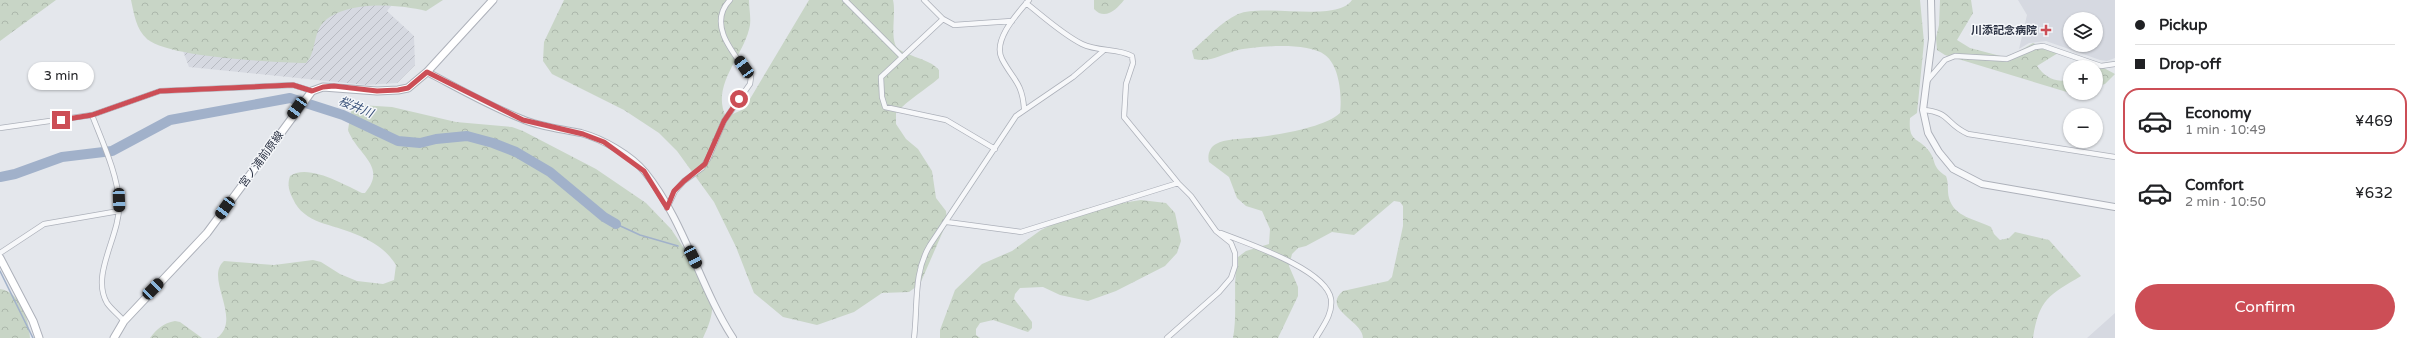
<!DOCTYPE html>
<meta charset="utf-8">
<style>
body{margin:0;font-family:"Varela Round","Noto Sans JP",sans-serif;background:#f6f6f6;color:#202124;height:100vh;display:flex;flex-direction:column;font-size:15px;white-space:nowrap}
*{box-sizing:border-box;margin:0}
p{font-size:13px;color:#757577}
.icon{flex:none;width:22px;height:22px;fill:none;stroke:currentColor;stroke-width:2;stroke-linecap:round;stroke-linejoin:round}
.map{position:relative;flex:1;overflow:hidden}
.details{display:flex;flex-direction:column;background:#fff;width:300px}
.details>*{flex:none}
.top-card{display:grid;align-content:center;height:88px;padding:0 20px;background:#fff}
.tools{position:absolute;left:2063px;top:12px;display:grid;gap:8px}
.tools a{display:grid;place-items:center;width:40px;height:40px;border-radius:50%;background:#fff;box-shadow:0 1px 3px #0004;font-size:20px}
.end{position:absolute;width:18px;height:18px;margin:-9px;border:5px solid #cc4e56;background:#fff;box-shadow:0 0 0 2px #fff}
.from{border-radius:50%}
.bubble{position:absolute;height:28px;border-radius:14px;background:#fff;box-shadow:0 1px 3px #0004;font-size:13px;font-weight:600;line-height:28px;text-align:center}
.car{position:absolute;width:12px;height:24px;margin:-12px -6px;border-radius:5px;box-shadow:0 0 3px 1px #0007;background:linear-gradient(#222 24%,#8ab4d8 0 40%,#222 0 76%,#8ab4d8 0 86%,#222 0)}
.top-card b{display:flex;align-items:center;gap:14px;height:38px;font-size:15px}
.top-card b+b{border-top:1px solid #e0e0e0}
.top-card i{width:10px;height:10px;background:#202124}
ul{padding:0;list-style:none}
li{display:flex;align-items:center;gap:12px;height:66px;margin:0 8px 6px;padding:0 12px;border:2px solid transparent;border-radius:16px}
li div{flex:1}
li b{display:block;font-size:15px}
li em{font-style:normal;font-weight:600}
li.active{border-color:#cc4e56}
li>.icon{width:36px;height:36px;stroke-width:1.5}
.button{display:flex;gap:8px;margin-top:auto;padding:8px 20px}
.button a{flex:1;height:46px;border-radius:24px;background:#cc4e56;color:#fff;font-size:16px;font-weight:600;line-height:46px;text-align:center}
main{display:flex;flex:1;min-height:0}
.map>svg:first-child{display:block}
.built{fill:#d6d9e1;fill-rule:evenodd}
.industrial{fill:url(#industrial-furrows)}
.forest{fill:url(#forest-crowns)}
.lines{fill:none;stroke-linecap:round;stroke-linejoin:round}
.stream{stroke:#a1b1ca;stroke-width:1.5}
.river{stroke:#a1b1ca;stroke-width:10}
.minor-casing{stroke:#adb1ba;stroke-width:6}
.tertiary-casing{stroke:#adb1ba;stroke-width:8}
.secondary-casing{stroke:#adb1ba;stroke-width:9}
.minor{stroke:#f7f8fa;stroke-width:4.5}
.tertiary{stroke:#f7f8fa;stroke-width:6}
.secondary{stroke:#fff;stroke-width:7}
.route{stroke:#cc4e56;stroke-width:5}
.poi-dot{fill:#cc4e56;stroke:#f4f6f9;stroke-width:1.5}
.labels{text-anchor:middle;stroke-width:3;stroke-linejoin:round;paint-order:stroke}
.poi-label{font-size:11px;font-weight:bold;fill:#2c3344;stroke:#f4f6f9;text-anchor:end}
.street-label{font-size:11px;fill:#2c3344;stroke:#f4f6f9}
.water-label{font-size:12px;font-style:italic;fill:#364e77;stroke:#f4f6f9}
</style>
<main>
<div class="map">
<svg width="2115" height="338" viewBox="0 0 2115 338">
<defs>
<pattern id="industrial-furrows" width="10" height="10" patternUnits="userSpaceOnUse"><rect width="10" height="10" fill="#d6d9e1"/><path d="M-1 1l2-2M0 10L10 0M9 11l2-2" fill="none" stroke="#b8bbc2"/></pattern>
<pattern id="forest-crowns" width="20" height="18" patternUnits="userSpaceOnUse"><rect width="20" height="18" fill="#c8d5c6"/><path d="M2 6a3 3 0 1 1 6 0M12 15a3 3 0 1 1 6 0" fill="none" stroke="#acb7ab"/></pattern>
</defs>
<rect width="100%" height="100%" fill="#e4e7ec"/>
<path class="built" d="M 2018,0 L 2115,0 L 2115,58 L 2107,61 L 2100,60 L 2046,41 L 2029,43 L 2019,49 L 2027,15 ZM 2070,19 L 2096,19 L 2096,45 L 2070,45 Z
M 2115,313 L 2115,338 L 2087,338 Z"/>
<path class="industrial" d="M 179,0 L 396,0 L 387,11 L 414,36 L 415,65 L 397,83 L 366,85 L 189,67 L 166,6 Z"/>
<path class="forest" d="M 0,0 L 56,0 L 0,41 Z
M 131,0 L 443,0 L 426,11 C 397,4 343,0 322,24 C 313,35 316,53 306,63 C 274,62 170,58 147,39 C 136,29 134,14 131,0 Z
M 564,0 L 749,0 C 749,8 751,17 750,25 C 745,55 710,85 726,117 L 744,109 L 809,0 L 893,0 C 896,13 891,31 895,44 C 899,56 929,57 939,70 L 939,78 C 925,90 909,99 896,113 L 896,124 L 906,139 L 918,149 L 932,171 L 936,198 L 946,211 L 947,222 L 920,284 L 909,292 L 882,293 L 854,312 L 817,325 L 783,317 L 754,293 L 736,247 L 714,202 L 677,151 L 659,133 L 624,110 L 552,74 L 543,61 L 544,42 Z
M 1094,0 L 1124,0 C 1117,9 1105,21 1094,9 Z
M 1352,0 L 1920,0 L 1924,42 L 1917,113 L 1910,118 C 1908,143 1918,137 1929,151 C 1937,162 1931,166 1946,176 C 1949,183 1947,191 1949,198 C 1954,217 1975,219 1991,227 L 1994,234 L 2000,240 L 2009,238 L 2015,232 L 2049,240 L 2081,276 C 2049,295 2039,299 2033,338 L 1363,338 C 1363,321 1321,309 1343,291 L 1388,281 L 1392,277 L 1403,226 L 1403,206 L 1400,202 L 1394,201 L 1354,235 L 1332,232 L 1306,246 L 1298,248 L 1292,254 L 1289,266 L 1298,287 L 1298,296 L 1278,338 L 1233,338 C 1238,311 1232,284 1238,257 L 1246,251 L 1269,244 L 1270,229 L 1262,211 L 1246,206 L 1237,198 L 1229,177 L 1209,162 C 1207,155 1210,147 1216,144 C 1225,139 1239,139 1249,138 C 1272,136 1325,128 1340,113 C 1342,97 1340,66 1325,55 C 1308,42 1259,46 1238,50 C 1222,54 1210,63 1194,59 L 1192,51 C 1206,39 1221,22 1238,14 C 1264,3 1336,23 1352,0 Z
M 1940,0 L 1971,0 L 1973,13 L 1957,40 L 1970,48 L 2008,58 L 2033,43 L 2058,53 L 2037,66 C 2045,77 2056,84 2070,79 L 2070,93 L 1945,55 L 1937,50 L 1936,38 L 1939,25 Z
M 2102,67 L 2115,74 L 2105,84 L 2096,87 L 2096,69 Z
M 360,105 L 392,107 L 456,122 L 512,127 L 523,131 L 596,169 L 646,203 L 671,229 L 708,284 C 716,305 712,319 703,338 L 217,338 C 243,319 204,278 224,261 L 274,265 L 313,260 L 321,262 L 340,274 L 357,281 L 383,284 L 394,280 L 396,265 C 386,249 372,241 355,234 C 333,224 304,224 293,199 C 289,191 287,185 290,176 C 308,163 345,185 362,193 L 365,193 C 388,166 357,155 348,130 L 351,111 Z
M 1141,200 L 1166,203 L 1175,213 L 1181,241 L 1177,253 L 1165,266 L 1116,291 L 1088,301 L 1060,295 L 1043,287 L 1020,288 L 1015,294 L 1014,299 L 1032,322 L 1032,328 L 1028,332 L 993,320 L 980,323 L 976,329 L 976,335 L 980,338 L 940,338 L 940,330 L 955,290 L 982,264 L 1012,251 L 1041,230 L 1083,209 Z
M 0,289 C 21,292 29,320 30,338 L 0,338 Z
M 175,321 L 180,322 L 202,338 L 150,338 C 157,329 163,323 175,321 Z"/>
<g class="lines">
<path class="stream" d="M 616,224 L 640,235 L 678,246
M 0,271 L 33,338"/>
<path class="river" d="M 0,177 L 15,174 L 62,157 L 112,151 L 170,120 L 290,98 L 343,115 L 398,141 L 420,143 L 436,139 L 467,136 L 493,143 L 516,152 L 550,172 L 604,217 L 616,224"/>
<defs>
<path id="minor" d="M 845,0 L 902,57
M 924,0 L 943,19 L 954,25 L 1012,21
M 1026,3 C 1044,17 1062,34 1082,44 C 1098,52 1118,48 1132,56 L 1133,63 L 1126,84 L 1124,117 L 1178,183 L 1191,196 L 1216,231 L 1231,243 L 1235,253 L 1235,266 L 1231,278 L 1219,292 L 1167,338
M 943,19 L 881,77 L 882,97 L 885,107 L 946,120 L 995,149
M 1927,81 L 1945,60 L 1955,56 L 2007,59 L 2035,47 L 2043,46 L 2101,66 L 2115,64
M 1024,108 C 1022,82 1013,80 1002,59 C 992,40 1018,13 1029,0
M 1923,110 C 1951,112 1945,124 1968,134 L 2115,157
M 92,115 C 102,141 118,175 119,203 C 121,235 90,274 107,303 C 111,309 119,315 124,321
M 0,128 L 92,115 L 160,91 L 293,85 L 312,91
M 667,208 L 675,191 L 684,181 L 702,168 L 708,159 L 724,121 L 750,84 L 751,77 C 735,55 706,25 730,0
M 947,222 L 1021,232 L 1178,183
M 1221,233 C 1246,243 1326,269 1331,299 C 1333,314 1323,326 1316,338
M 0,253 L 44,224 L 119,211
M 914,338 C 918,306 913,273 930,245 L 1016,116 L 1073,77 L 1103,51"/>
<path id="tertiary" d="M 1931,0 L 1932,39 L 1923,110 L 1928,133 L 1939,152 L 1953,169 L 1982,184 L 2115,207
M 427,72 C 458,88 489,106 522,119 C 540,127 562,129 581,133 C 603,139 631,155 645,172 C 684,220 700,287 733,338"/>
<path id="secondary" d="M 0,258 L 33,321 L 39,338
M 114,338 L 124,321 L 207,233 L 312,91 L 323,87 L 377,91 L 398,90 L 408,88 L 427,72 L 493,0"/>
</defs>
<use href="#minor" class="minor-casing"/>
<use href="#tertiary" class="tertiary-casing"/>
<use href="#secondary" class="secondary-casing"/>
<use href="#minor" class="minor"/>
<use href="#tertiary" class="tertiary"/>
<use href="#secondary" class="secondary"/>
</g>
<g class="lines">
<path class="route" d="M 61,120 L 92,115 L 160,91 L 293,85 L 312,91 L 323,87 L 334,86 L 377,91 L 398,90 L 408,88 L 427,72 L 523,120 L 583,134 L 604,142 L 644,171 L 667,208 L 674,191 L 684,181 L 705,164 L 724,121 L 739,99"/>
</g>
<path class="poi-dot" d="M2044 24h4v4h4v4h-4v4h-4v-4h-4v-4h4z"/>
<g class="labels">
<g class="poi-label">
<text x="2037" y="34">川添記念病院</text>
</g>
<g class="street-label">
<text transform="translate(261 159) rotate(-54)" y="4">宮ノ浦前原線</text>
</g>
<g class="water-label">
<text transform="translate(356 107) rotate(23)" y="4">桜井川</text>
</g>
</g>
</svg>
<div class="tools">
<a><svg class="icon" aria-label="layers" viewBox="0 0 24 24"><path d="M12 4l9 5-9 5-9-5zM3 14l9 5 9-5"/></svg></a>
<a>+</a>
<a>−</a>
</div>
<i class="end from" style="left:739px;top:99px"></i>
<i class="end" style="left:61px;top:120px"></i>
<div class="bubble" style="left:28px;top:62px;width:66px">3 min</div>
<i class="car" style="left:744px;top:67px;rotate:325deg"></i>
<i class="car" style="left:297px;top:108px;rotate:216deg"></i>
<i class="car" style="left:119px;top:200px;rotate:178deg"></i>
<i class="car" style="left:225px;top:208px;rotate:216deg"></i>
<i class="car" style="left:693px;top:257px;rotate:153deg"></i>
<i class="car" style="left:153px;top:289px;rotate:45deg"></i>
</div>
<section class="details">
<div class="top-card">
<b><i class="from"></i>Pickup</b>
<b><i></i>Drop-off</b>
</div>
<ul>
<li class="active"><svg class="icon" aria-label="car" viewBox="0 0 24 24"><path d="M5 17H2v-5l4-1 3-4h7l3 4 3 1v5h-3M9 17h6M6 11h13"/><circle cx="7" cy="17" r="2"/><circle cx="17" cy="17" r="2"/></svg><div><b>Economy</b><p>1 min · 10:49</p></div><em>¥469</em></li>
<li><svg class="icon" aria-label="car" viewBox="0 0 24 24"><path d="M5 17H2v-5l4-1 3-4h7l3 4 3 1v5h-3M9 17h6M6 11h13"/><circle cx="7" cy="17" r="2"/><circle cx="17" cy="17" r="2"/></svg><div><b>Comfort</b><p>2 min · 10:50</p></div><em>¥632</em></li>
</ul>
<div class="button"><a>Confirm</a></div>
</section>
</main>
